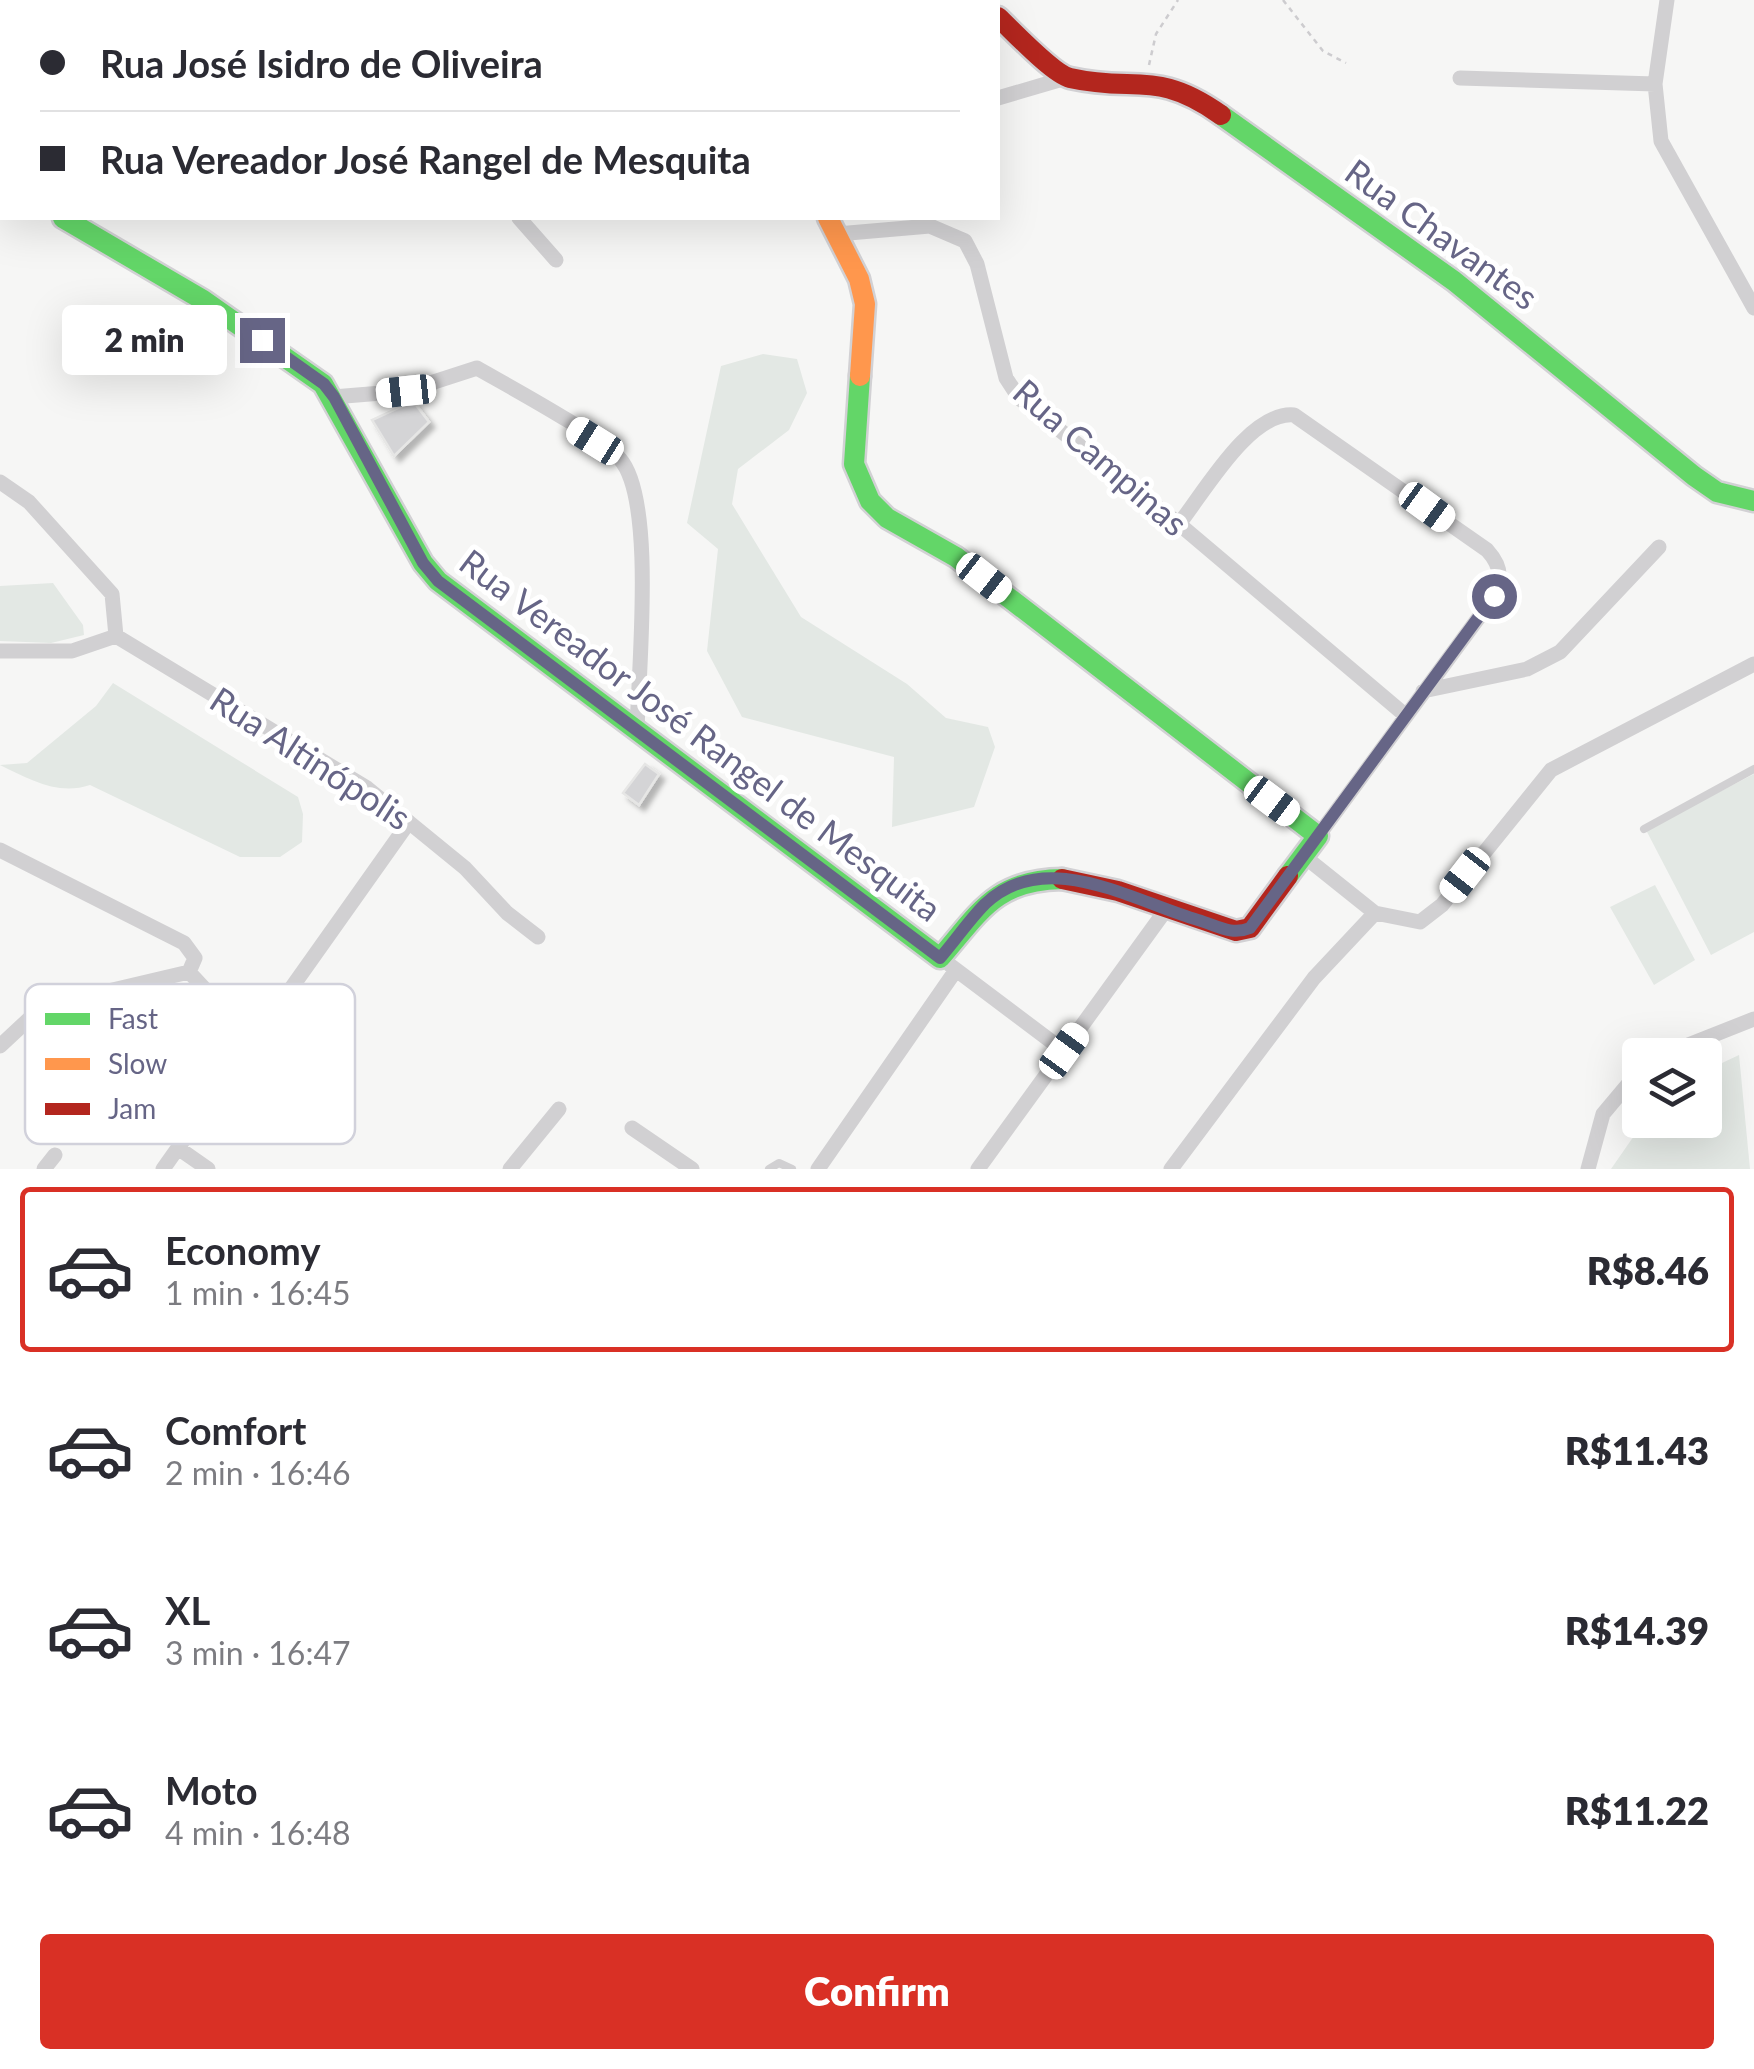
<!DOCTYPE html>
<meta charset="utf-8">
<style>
body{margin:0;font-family:Lato,sans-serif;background:#f7f7f7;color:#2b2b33;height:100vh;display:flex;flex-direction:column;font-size:38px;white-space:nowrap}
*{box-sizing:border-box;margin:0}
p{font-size:32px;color:#7c7c81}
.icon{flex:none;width:55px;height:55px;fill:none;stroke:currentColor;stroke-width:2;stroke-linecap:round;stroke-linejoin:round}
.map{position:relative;height:1169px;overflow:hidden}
.drawer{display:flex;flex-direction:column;background:#fff;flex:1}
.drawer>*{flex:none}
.top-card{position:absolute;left:0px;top:0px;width:1000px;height:220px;box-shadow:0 10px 40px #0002;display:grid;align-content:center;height:220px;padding:0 40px;background:#fff}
.controls{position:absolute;left:1622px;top:1038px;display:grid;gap:20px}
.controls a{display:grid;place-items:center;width:100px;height:100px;border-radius:10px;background:#fff;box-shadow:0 10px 40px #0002;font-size:50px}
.end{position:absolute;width:45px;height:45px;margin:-22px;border:12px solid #666586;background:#fff;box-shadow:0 0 0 5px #fff}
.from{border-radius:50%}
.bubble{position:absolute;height:70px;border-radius:10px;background:#fff;box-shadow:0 10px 40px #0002;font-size:32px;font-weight:800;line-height:70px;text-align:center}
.car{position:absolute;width:30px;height:60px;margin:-30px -15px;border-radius:12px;box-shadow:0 0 8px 2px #0007;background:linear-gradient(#fff 24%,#345 0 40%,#fff 0 76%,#345 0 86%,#fff 0)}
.top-card b{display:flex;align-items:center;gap:35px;height:95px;font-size:38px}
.top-card b+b{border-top:2px solid #e1e1e2}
.top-card i{width:25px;height:25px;background:#2b2b33}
ul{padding:18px 0 0;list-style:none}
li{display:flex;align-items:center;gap:30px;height:165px;margin:0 20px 15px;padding:0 20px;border:5px solid transparent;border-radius:10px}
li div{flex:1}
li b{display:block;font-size:38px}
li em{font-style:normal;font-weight:800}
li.active{border-color:#d93025}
li>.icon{width:90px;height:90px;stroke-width:1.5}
.action{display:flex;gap:20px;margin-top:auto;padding:20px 40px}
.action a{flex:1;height:115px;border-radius:10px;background:#d93025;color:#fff;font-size:40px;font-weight:800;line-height:115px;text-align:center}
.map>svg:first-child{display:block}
.green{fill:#e3e8e4}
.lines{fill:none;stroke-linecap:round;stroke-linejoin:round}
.stream{stroke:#d5d6dd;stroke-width:4}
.building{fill:#d4d4d6;stroke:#e6e6e5;stroke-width:2.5;filter:url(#shadow)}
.fast-casing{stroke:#d2d1d4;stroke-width:25}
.slow-casing{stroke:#d2d1d4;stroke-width:25}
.jam-casing{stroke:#d2d1d4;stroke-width:25}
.path{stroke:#cdcccf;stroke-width:2.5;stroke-dasharray:5 5;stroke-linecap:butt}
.lane{stroke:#d1d0d2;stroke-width:8}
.street{stroke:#d1d0d2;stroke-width:15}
.fast{stroke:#63d668;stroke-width:20}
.slow{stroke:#ff974d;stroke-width:20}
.jam{stroke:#b3261e;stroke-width:20}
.route{stroke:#666586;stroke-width:12}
.labels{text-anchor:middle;stroke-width:10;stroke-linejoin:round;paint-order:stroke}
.street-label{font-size:35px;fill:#666586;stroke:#fff}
.key{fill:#fff;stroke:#d1d1db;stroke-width:2.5}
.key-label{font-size:28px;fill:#666586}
</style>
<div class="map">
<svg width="1754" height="1169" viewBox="0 0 1754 1169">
<defs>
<filter id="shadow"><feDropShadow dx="5.5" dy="5.5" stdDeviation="2.5" flood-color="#0004"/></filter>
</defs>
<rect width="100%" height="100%" fill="#f6f6f5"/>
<path class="green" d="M 763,354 L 797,359 L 807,393 L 789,430 L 738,469 L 732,504 L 801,617 L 907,684 L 946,718 L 988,727 L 995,747 L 974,807 L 892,827 L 894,757 L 742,717 L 707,651 L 718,549 L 687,523 L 721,366 Z
M 53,583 L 83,625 L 84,635 L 51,643 L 0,641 L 0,586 Z
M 113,683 L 298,797 L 303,814 L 302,842 L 280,857 L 240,857 L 90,785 C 58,796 29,779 0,765 L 27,763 L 96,706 Z
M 1754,774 L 1754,932 L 1711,955 L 1646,830 Z
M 1655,885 L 1695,960 L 1654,985 L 1610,907 Z
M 1739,1055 L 1750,1169 L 1611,1169 L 1645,1120 L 1705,1120 L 1705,1071 Z"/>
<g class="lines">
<path class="stream" d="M 456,0 L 458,2"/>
</g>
<path class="building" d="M 413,401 L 429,422 L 394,456 L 372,420 Z
M 645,764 L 659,774 L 639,805 L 623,793 Z"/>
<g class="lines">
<defs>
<path id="fast" d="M 1221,115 L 1454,281 L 1694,476 L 1717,492 L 1754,501
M 63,218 L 203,300 L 323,384 L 423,563 L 438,581 L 940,958 C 980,912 995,880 1062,879
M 860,376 L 854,464 L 870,501 L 887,518 L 956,557 L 1318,836 L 1288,876"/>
<path id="slow" d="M 0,182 L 2,184
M 828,218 L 859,279 L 865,304 L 860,376"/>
<path id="jam" d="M 661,0 L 663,2
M 998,17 C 1013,31 1053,74 1070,78 C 1136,93 1156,69 1221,115
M 1062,879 L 1118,891 L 1236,931 L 1250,928 L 1288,876"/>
</defs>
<use href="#fast" class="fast-casing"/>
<use href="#slow" class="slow-casing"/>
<use href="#jam" class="jam-casing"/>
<path class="path" d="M 1283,0 L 1323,51 L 1346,63
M 1149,65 L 1156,34 L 1178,0"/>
<path class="lane" d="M 1644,829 L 1754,769
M 769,1169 L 779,1163 L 792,1169"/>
<path class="street" d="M 274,0 L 277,2
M 474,0 L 477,2
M 977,0 L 980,2
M 1667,0 L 1655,84 L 1661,141 L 1754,308
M 65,2 L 69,0
M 0,8 L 2,8
M 1460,78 L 1655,84
M 998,98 L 1066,78
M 519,218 L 556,260
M 837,234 L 930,226 L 965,241 L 977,264 L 1006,378 L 1019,398 L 1179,524 L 1405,715
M 333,397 L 406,391 L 477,368 C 508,386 600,435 620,459 C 656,500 638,673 637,732
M 0,482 L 29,502 L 112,594 L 116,636
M 1179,524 C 1205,491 1250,411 1294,415 L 1487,550 C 1507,572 1500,586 1485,609 L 1318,836
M 116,636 L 367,788 L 465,868 L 507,913 L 538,937
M 0,651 L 72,651 L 116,636
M 1423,691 L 1527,669 L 1560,652 L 1659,547
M 0,850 L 184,943 L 195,958 L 189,972 L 253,1041
M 1305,857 L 1375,913 L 1420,922 L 1442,905 L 1551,770 L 1754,664
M 951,966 L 1064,1051
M 0,1046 L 29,1019 L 87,996 L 189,972
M 1663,1055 L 1754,1019
M 632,1128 L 692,1169
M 178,1148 L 208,1169
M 44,1169 L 55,1155
M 163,1169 L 409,822
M 510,1169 L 559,1109
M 818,1169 L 956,970
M 978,1169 L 1165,911
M 1171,1169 L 1314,978 L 1375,913
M 1588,1169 L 1603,1114 L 1640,1070"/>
<use href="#fast" class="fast"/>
<use href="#slow" class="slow"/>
<use href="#jam" class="jam"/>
</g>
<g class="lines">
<path class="route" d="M 262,340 L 324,384 L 334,397 L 423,563 L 438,581 L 940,958 C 955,941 969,920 985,904 C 1046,846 1132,901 1198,920 C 1216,925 1231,936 1250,928 L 1494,596"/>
</g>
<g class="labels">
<g class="street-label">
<text transform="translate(1441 235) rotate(36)" y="12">Rua Chavantes</text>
<text transform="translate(1100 458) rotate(41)" y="12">Rua Campinas</text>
<text transform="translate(700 736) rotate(37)" y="12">Rua Vereador José Rangel de Mesquita</text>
<text transform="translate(310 759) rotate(33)" y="12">Rua Altinópolis</text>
</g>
</g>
<rect x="25" y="984" width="330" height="160" rx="15" class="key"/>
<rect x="45" y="1013" width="45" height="12" fill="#63d668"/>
<rect x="45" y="1058" width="45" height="12" fill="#ff974d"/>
<rect x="45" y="1103" width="45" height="12" fill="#b3261e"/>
<g class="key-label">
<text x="108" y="1029">Fast</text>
<text x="108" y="1074">Slow</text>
<text x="108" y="1119">Jam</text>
</g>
</svg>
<div class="controls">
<a><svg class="icon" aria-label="layers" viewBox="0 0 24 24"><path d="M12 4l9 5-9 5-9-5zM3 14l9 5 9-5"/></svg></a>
</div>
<i class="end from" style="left:1494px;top:596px"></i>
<i class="end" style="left:262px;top:340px"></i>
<div class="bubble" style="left:62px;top:305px;width:165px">2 min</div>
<i class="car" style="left:406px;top:391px;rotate:264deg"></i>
<i class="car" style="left:595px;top:441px;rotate:302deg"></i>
<i class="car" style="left:1427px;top:507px;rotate:126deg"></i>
<i class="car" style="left:984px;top:578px;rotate:128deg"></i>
<i class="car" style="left:1272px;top:801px;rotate:127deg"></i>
<i class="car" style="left:1465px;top:875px;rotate:218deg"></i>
<i class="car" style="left:1064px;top:1051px;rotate:36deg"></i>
<div class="top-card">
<b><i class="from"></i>Rua José Isidro de Oliveira</b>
<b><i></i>Rua Vereador José Rangel de Mesquita</b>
</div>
</div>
<section class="drawer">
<ul>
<li class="active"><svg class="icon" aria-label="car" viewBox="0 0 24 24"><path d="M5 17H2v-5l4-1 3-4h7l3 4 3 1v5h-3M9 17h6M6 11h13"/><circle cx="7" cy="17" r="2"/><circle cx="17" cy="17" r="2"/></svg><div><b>Economy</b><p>1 min · 16:45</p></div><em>R$8.46</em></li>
<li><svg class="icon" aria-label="car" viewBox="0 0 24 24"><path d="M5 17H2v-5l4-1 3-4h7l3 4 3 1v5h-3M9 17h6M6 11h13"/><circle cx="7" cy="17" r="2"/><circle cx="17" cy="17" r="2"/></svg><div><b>Comfort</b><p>2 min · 16:46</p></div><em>R$11.43</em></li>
<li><svg class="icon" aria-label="car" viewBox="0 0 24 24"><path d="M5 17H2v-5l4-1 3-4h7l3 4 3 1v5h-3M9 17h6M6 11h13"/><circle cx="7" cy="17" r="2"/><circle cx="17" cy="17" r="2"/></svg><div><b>XL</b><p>3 min · 16:47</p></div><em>R$14.39</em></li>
<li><svg class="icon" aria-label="car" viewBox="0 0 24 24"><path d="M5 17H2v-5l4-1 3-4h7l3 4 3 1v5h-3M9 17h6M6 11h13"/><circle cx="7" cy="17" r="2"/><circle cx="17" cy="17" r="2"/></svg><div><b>Moto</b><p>4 min · 16:48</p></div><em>R$11.22</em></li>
</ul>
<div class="action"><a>Confirm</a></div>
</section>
